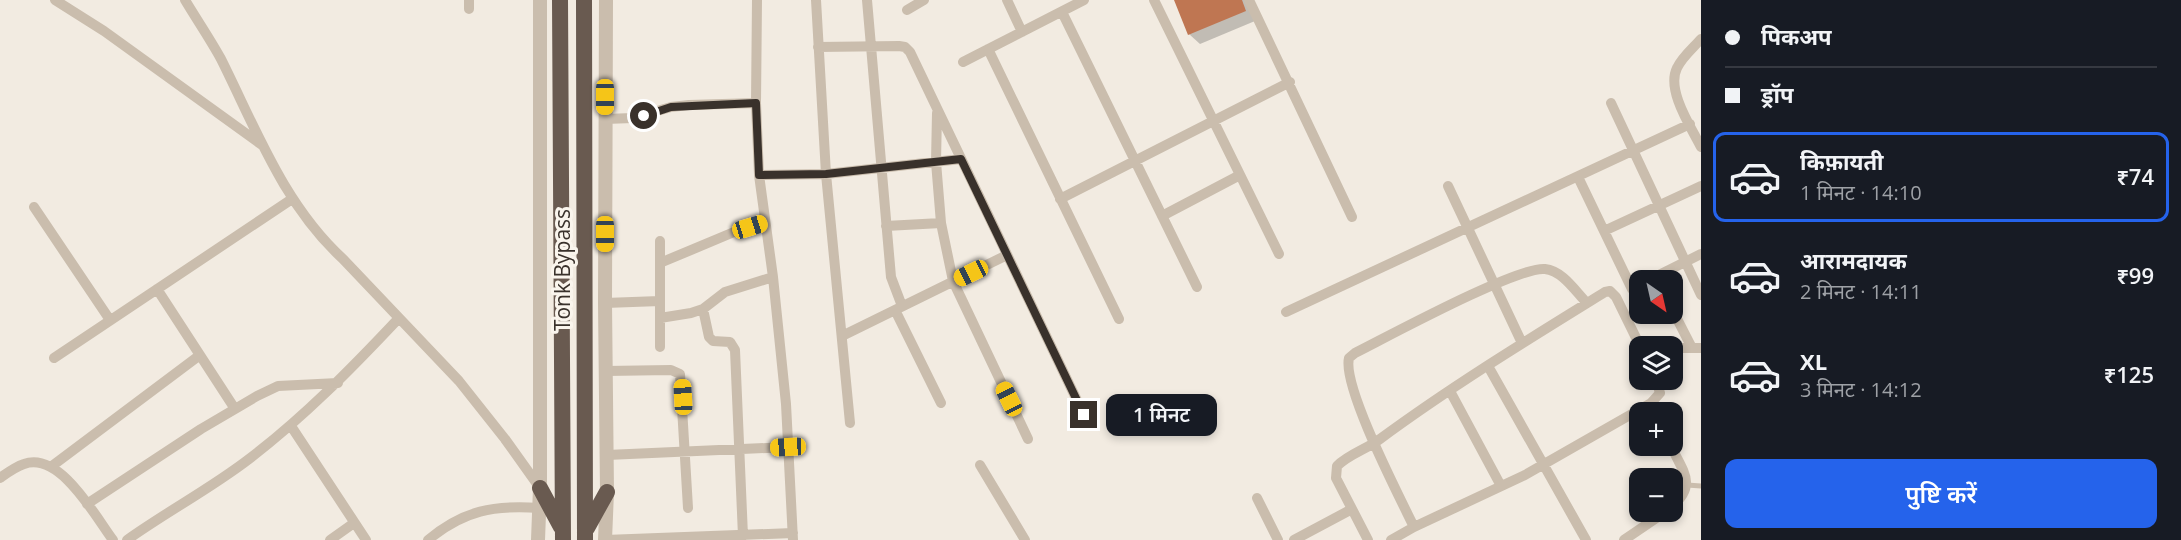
<!DOCTYPE html>
<html lang="hi">
<meta charset="utf-8">
<style>
body{margin:0;font-family:"Open Sans","Noto Sans Devanagari",sans-serif;background:#242831;color:#f1f3f6;height:100vh;display:flex;flex-direction:column;font-size:22px;white-space:nowrap}
*{box-sizing:border-box;margin:0}
p{font-size:20px;color:#9ea1a6}
.icon{flex:none;width:33px;height:33px;fill:none;stroke:currentColor;stroke-width:2;stroke-linecap:round;stroke-linejoin:round}
.map{position:relative;flex:1;overflow:hidden}
.sheet{display:flex;flex-direction:column;background:#171b24;width:480px}
.sheet>*{flex:none}
.hud{display:grid;align-content:center;height:132px;padding:0 24px;background:#171b24}
.needle{width:39px;rotate:146deg}
.fabs{position:absolute;left:1629px;top:270px;display:grid;gap:12px}
.fabs a{display:grid;place-items:center;width:54px;height:54px;border-radius:12px;background:#171b24;box-shadow:0 3px 9px #0003;font-size:30px}
.end{position:absolute;width:27px;height:27px;margin:-14px;border:8px solid #39312b;background:#fff;box-shadow:0 0 0 3px #fff}
.from{border-radius:50%}
.bubble{position:absolute;height:42px;border-radius:12px;background:#171b24;box-shadow:0 3px 9px #0003;font-size:20px;font-weight:600;line-height:42px;text-align:center}
.car{position:absolute;width:18px;height:36px;margin:-18px -9px;border-radius:8px;box-shadow:0 0 4px 2px #0007;background:linear-gradient(#f5c518 24%,#345 0 40%,#f5c518 0 76%,#345 0 86%,#f5c518 0)}
.hud b{display:flex;align-items:center;gap:21px;height:57px;font-size:22px}
.hud b+b{border-top:2px solid #363941}
.hud i{width:15px;height:15px;background:#f1f3f6}
ul{padding:0;list-style:none}
li{display:flex;align-items:center;gap:18px;height:90px;margin:0 12px 9px;padding:0 12px;border:3px solid transparent;border-radius:12px}
li div{flex:1}
li b{display:block;font-size:22px}
li em{font-style:normal;font-weight:600}
li.selected{border-color:#2563eb}
li>.icon{width:54px;height:54px;stroke-width:1.5}
.cta{display:flex;gap:12px;margin-top:auto;padding:12px 24px}
.cta a{flex:1;height:69px;border-radius:12px;background:#2563eb;color:#fff;font-size:24px;font-weight:600;line-height:69px;text-align:center}
main{display:flex;flex:1;min-height:0}
.map>svg:first-child{display:block}
.shadow{fill:#0003}
.building{fill:#bf7652}
.lines{fill:none;stroke-linecap:round;stroke-linejoin:round}
.service{stroke:#cabdad;stroke-width:5}
.minor{stroke:#cabdad;stroke-width:10}
.tertiary{stroke:#cabdad;stroke-width:14}
.trunk{stroke:#695a50;stroke-width:16}
.route{stroke:#39312b;stroke-width:8}
.labels{text-anchor:middle;stroke-width:6;stroke-linejoin:round;paint-order:stroke}
.street-label{font-size:21px;fill:#39312b;stroke:#faf5ed}
</style>
<main>
<div class="map">
<svg width="1701" height="540" viewBox="0 0 1701 540">
<rect width="100%" height="100%" fill="#f2ebe1"/>
<path class="shadow" d="M 1175,0 L 1248,0 L 1255,21 L 1200,44 L 1189,34 Z"/>
<path class="building" d="M 1174,0 L 1242,0 L 1246,11 L 1188,35 Z"/>
<g class="lines">
<path class="service" d="M 1687,485 L 1701,486"/>
<path class="minor" d="M 55,0 L 104,31 L 262,145
M 185,0 C 197,20 210,39 221,59 C 256,129 284,205 343,259 L 459,381 L 505,439 L 540,488
M 757,0 L 756,103 L 759,175 L 773,277 L 786,404 L 793,540
M 816,0 L 826,174 L 850,423
M 867,0 L 891,277 L 902,306
M 1007,0 L 1022,32
M 1154,0 L 1279,254
M 1249,0 L 1352,217
M 469,9 L 469,0
M 907,10 L 924,0
M 1062,12 L 1197,287
M 1701,39 C 1693,48 1682,57 1677,68 C 1666,90 1691,127 1701,147
M 818,47 L 899,46 L 905,47 L 910,52 L 1084,415
M 988,49 L 1119,319
M 963,62 L 1084,0
M 1611,103 L 1701,295
M 937,113 L 936,162 L 941,223 L 953,281 L 1028,439
M 605,119 L 633,118 L 671,107 L 689,105 L 756,103
M 759,175 L 826,174 L 961,159
M 1578,177 L 1632,289
M 1448,186 L 1522,343
M 1060,199 L 1290,82
M 34,207 L 110,320
M 1162,216 L 1240,175
M 886,226 L 941,223
M 1604,231 L 1701,186
M 660,263 L 734,232 L 765,223
M 1649,280 L 1701,254
M 157,289 L 235,409
M 605,303 L 660,301
M 703,309 L 709,337 L 713,341 L 730,342 L 735,350 L 743,536
M 1672,309 L 1692,348
M 895,310 L 941,403
M 1286,312 L 1690,124
M 660,318 L 691,313 L 703,309 L 725,292 L 773,277
M 842,336 L 1007,255
M 660,347 L 660,241
M 1672,350 L 1682,348 L 1701,348
M 54,358 L 292,199
M 1488,366 L 1586,540
M 606,371 L 671,370 L 680,374 L 688,508
M 1450,391 L 1501,486
M 291,426 L 366,540
M 1671,446 C 1682,470 1698,485 1672,506
M 607,455 L 788,447
M 980,465 L 1025,540
M 52,466 L 200,355
M 0,478 C 7,473 15,467 24,464 C 60,451 95,516 113,540
M 1257,498 L 1278,540
M 87,504 L 201,429 L 257,396 L 278,386 L 338,383
M 1414,527 C 1399,496 1342,386 1349,358 L 1355,353 C 1387,337 1518,266 1545,269 C 1563,271 1575,291 1587,303
M 127,540 C 166,512 210,489 249,459 C 304,417 352,368 399,318
M 330,540 L 354,523
M 428,540 C 464,510 494,505 539,508
M 605,540 L 793,533
M 1294,540 L 1352,509
M 1368,540 L 1336,478 L 1337,466 C 1349,454 1367,449 1380,439 C 1452,386 1529,339 1605,292 L 1610,291 L 1616,297 L 1640,346
M 1391,540 L 1414,527 L 1525,475 L 1651,403 L 1660,393 L 1656,380
M 1624,540 L 1665,512"/>
<path class="tertiary" d="M 538,540 L 540,488 L 540,0
M 605,540 L 607,492 L 605,303 L 606,0"/>
<path class="trunk" d="M 560,0 L 563,540
M 584,0 L 585,540
M 540,488 L 561,527
M 587,528 L 607,492"/>
</g>
<g class="lines">
<path class="route" d="M 644,116 L 671,107 L 756,103 L 759,175 L 826,174 L 961,159 L 1084,415"/>
</g>
<g class="labels">
<g class="street-label">
<text transform="translate(563 270) rotate(-90)" y="7">Tonk Bypass</text>
</g>
</g>
</svg>
<div class="fabs">
<a><svg class="needle" viewBox="-14 -14 28 28"><path d="M0-13l5 13h-10z" fill="#e53935"/><path d="M0 13l5-13h-10z" fill="#9ea1a6"/></svg></a>
<a><svg class="icon" aria-label="layers" viewBox="0 0 24 24"><path d="M12 4l9 5-9 5-9-5zM3 14l9 5 9-5"/></svg></a>
<a>+</a>
<a>−</a>
</div>
<i class="end from" style="left:644px;top:116px"></i>
<i class="end" style="left:1084px;top:415px"></i>
<div class="bubble" style="left:1106px;top:394px;width:111px">1 मिनट</div>
<i class="car" style="left:605px;top:97px;rotate:180deg"></i>
<i class="car" style="left:750px;top:227px;rotate:73deg"></i>
<i class="car" style="left:605px;top:234px;rotate:180deg"></i>
<i class="car" style="left:971px;top:273px;rotate:244deg"></i>
<i class="car" style="left:683px;top:397px;rotate:357deg"></i>
<i class="car" style="left:1009px;top:399px;rotate:334deg"></i>
<i class="car" style="left:788px;top:447px;rotate:267deg"></i>
</div>
<section class="sheet">
<div class="hud">
<b><i class="from"></i>पिकअप</b>
<b><i></i>ड्रॉप</b>
</div>
<ul>
<li class="selected"><svg class="icon" aria-label="car" viewBox="0 0 24 24"><path d="M5 17H2v-5l4-1 3-4h7l3 4 3 1v5h-3M9 17h6M6 11h13"/><circle cx="7" cy="17" r="2"/><circle cx="17" cy="17" r="2"/></svg><div><b>किफ़ायती</b><p>1 मिनट · 14:10</p></div><em>₹74</em></li>
<li><svg class="icon" aria-label="car" viewBox="0 0 24 24"><path d="M5 17H2v-5l4-1 3-4h7l3 4 3 1v5h-3M9 17h6M6 11h13"/><circle cx="7" cy="17" r="2"/><circle cx="17" cy="17" r="2"/></svg><div><b>आरामदायक</b><p>2 मिनट · 14:11</p></div><em>₹99</em></li>
<li><svg class="icon" aria-label="car" viewBox="0 0 24 24"><path d="M5 17H2v-5l4-1 3-4h7l3 4 3 1v5h-3M9 17h6M6 11h13"/><circle cx="7" cy="17" r="2"/><circle cx="17" cy="17" r="2"/></svg><div><b>XL</b><p>3 मिनट · 14:12</p></div><em>₹125</em></li>
</ul>
<div class="cta"><a>पुष्टि करें</a></div>
</section>
</main>
